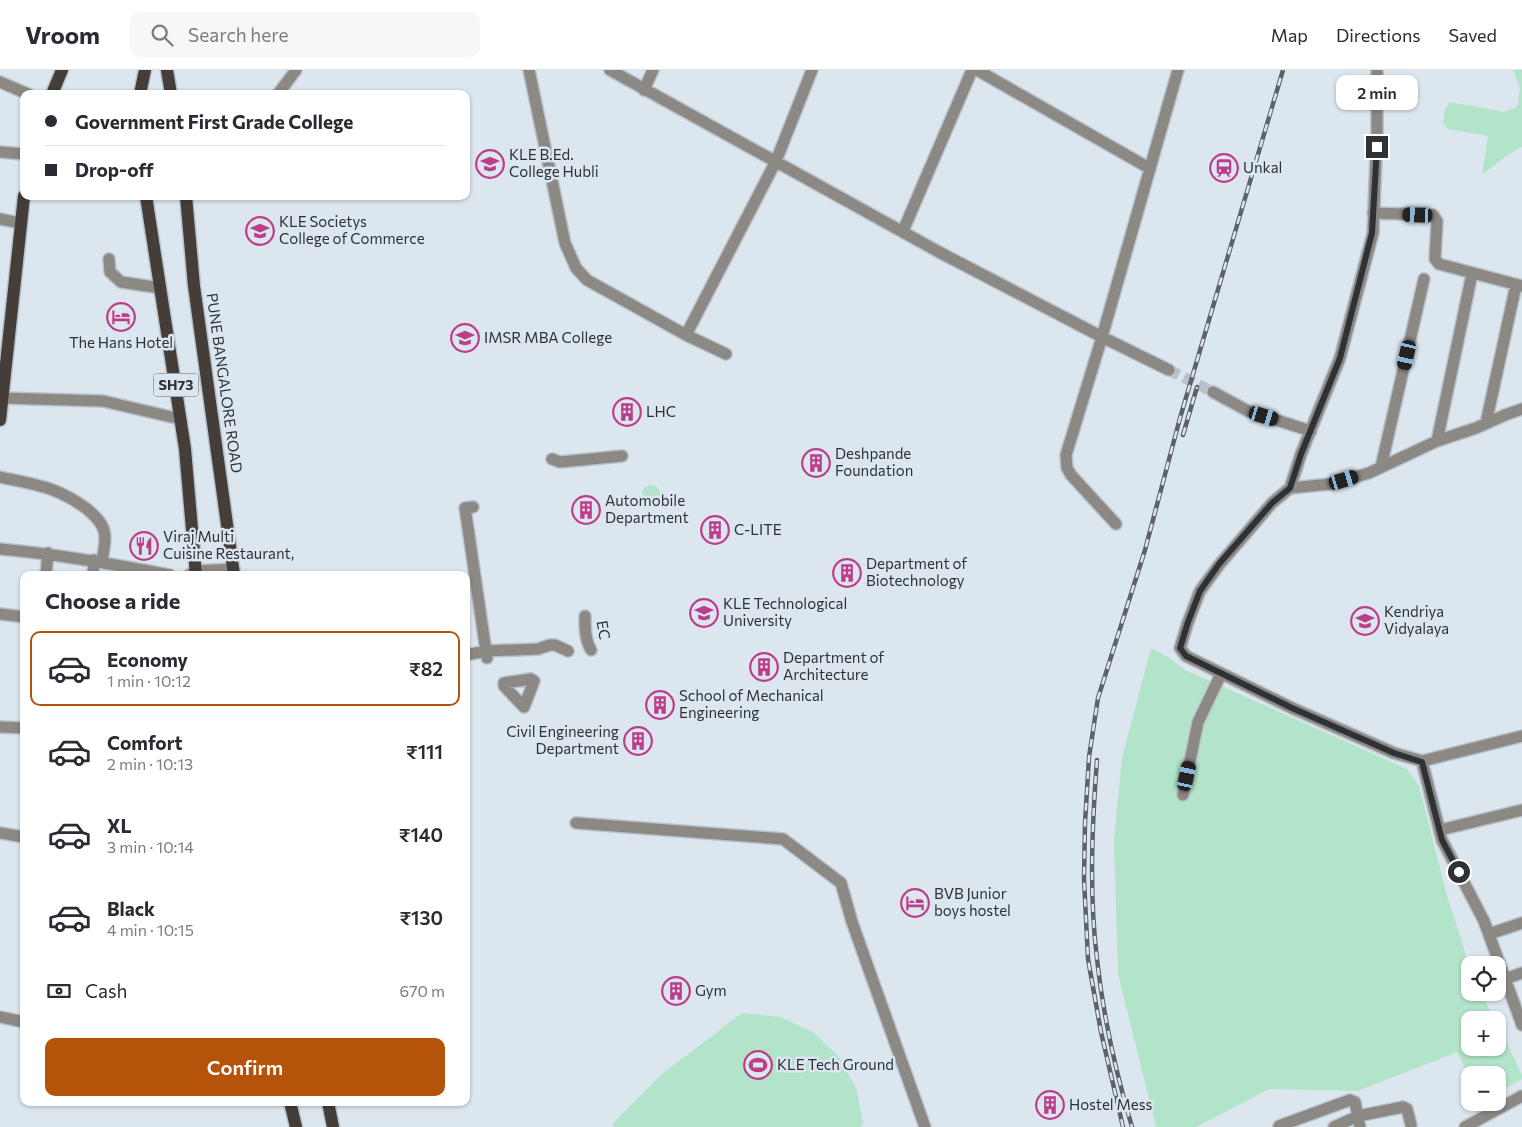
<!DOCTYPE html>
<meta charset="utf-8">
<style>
body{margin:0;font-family:Commissioner,sans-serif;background:#f7f7f7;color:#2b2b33;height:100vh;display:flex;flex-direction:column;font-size:19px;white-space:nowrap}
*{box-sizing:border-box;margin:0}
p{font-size:16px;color:#7c7c81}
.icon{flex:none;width:28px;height:28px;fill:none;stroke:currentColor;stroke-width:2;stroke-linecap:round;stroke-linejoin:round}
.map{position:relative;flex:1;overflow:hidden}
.side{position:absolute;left:20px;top:501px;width:450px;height:535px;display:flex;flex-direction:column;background:#fff;border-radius:10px;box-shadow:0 1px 4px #0004}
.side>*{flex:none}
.guide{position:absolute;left:20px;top:20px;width:450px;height:110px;border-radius:10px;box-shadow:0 1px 4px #0004;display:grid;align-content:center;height:110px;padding:0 25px;background:#fff}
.controls{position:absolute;left:1461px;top:886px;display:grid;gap:10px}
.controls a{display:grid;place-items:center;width:45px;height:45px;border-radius:10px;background:#fff;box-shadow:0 1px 4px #0004;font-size:25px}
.end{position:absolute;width:22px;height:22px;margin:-11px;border:6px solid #2e3235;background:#fff;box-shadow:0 0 0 2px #fff}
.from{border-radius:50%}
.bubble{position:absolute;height:35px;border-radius:10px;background:#fff;box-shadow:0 1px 4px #0004;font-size:16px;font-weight:600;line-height:35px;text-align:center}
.car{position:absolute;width:15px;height:30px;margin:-15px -8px;border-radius:6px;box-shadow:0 0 4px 1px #0007;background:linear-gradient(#222 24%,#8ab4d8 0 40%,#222 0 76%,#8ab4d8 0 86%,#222 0)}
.guide b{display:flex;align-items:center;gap:18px;height:48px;font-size:19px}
.guide b+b{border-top:1px solid #e1e1e2}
.guide i{width:12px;height:12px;background:#2b2b33}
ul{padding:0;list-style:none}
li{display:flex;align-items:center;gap:15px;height:75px;margin:0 10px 8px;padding:0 15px;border:2px solid transparent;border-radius:10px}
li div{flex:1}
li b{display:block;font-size:19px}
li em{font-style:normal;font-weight:600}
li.selected{border-color:#b45309}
li>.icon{width:45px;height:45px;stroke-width:1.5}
h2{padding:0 25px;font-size:22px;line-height:60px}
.pay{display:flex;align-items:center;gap:12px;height:55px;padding:0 25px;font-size:19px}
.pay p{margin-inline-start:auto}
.action{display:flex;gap:10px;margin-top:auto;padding:10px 25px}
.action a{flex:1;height:58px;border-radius:10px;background:#b45309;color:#fff;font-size:20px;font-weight:600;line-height:58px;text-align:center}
header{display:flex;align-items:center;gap:30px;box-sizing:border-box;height:70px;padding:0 25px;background:#fff;border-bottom:1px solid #e1e1e2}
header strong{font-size:24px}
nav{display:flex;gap:28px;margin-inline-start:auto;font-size:18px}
.search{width:350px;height:45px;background:#f7f7f7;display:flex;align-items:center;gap:12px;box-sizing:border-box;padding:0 18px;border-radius:10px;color:#7c7c81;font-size:19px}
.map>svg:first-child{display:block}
.green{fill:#b2e4ca}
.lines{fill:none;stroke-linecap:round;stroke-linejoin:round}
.minor-tunnel{stroke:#b9c2ca;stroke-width:11;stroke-dasharray:11 5.5;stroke-linecap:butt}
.minor-casing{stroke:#b9c2ca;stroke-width:14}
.major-casing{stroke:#b9c2ca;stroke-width:15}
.minor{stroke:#8c8884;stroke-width:11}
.major{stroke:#453e38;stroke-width:12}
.rail-casing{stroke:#5d6267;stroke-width:4.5}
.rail{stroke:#dce6ef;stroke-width:2.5;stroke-dasharray:8;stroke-linecap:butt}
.route{stroke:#2e3235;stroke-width:6}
.labels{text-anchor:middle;stroke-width:5;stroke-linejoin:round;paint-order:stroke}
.shield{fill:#dce6ef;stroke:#62686d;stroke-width:1}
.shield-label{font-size:14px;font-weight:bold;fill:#2e3235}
.poi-label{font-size:15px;fill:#2e3235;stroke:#dce6ef;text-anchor:start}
.street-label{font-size:15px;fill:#2e3235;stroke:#dce6ef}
</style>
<header>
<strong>Vroom</strong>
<div class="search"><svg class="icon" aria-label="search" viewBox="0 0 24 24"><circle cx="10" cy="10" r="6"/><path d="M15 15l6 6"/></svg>Search here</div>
<nav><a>Map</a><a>Directions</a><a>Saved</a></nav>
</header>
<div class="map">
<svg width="1522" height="1057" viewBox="0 0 1522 1057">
<rect width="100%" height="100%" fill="#dce6ef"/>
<path class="green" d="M 1513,0 L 1522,0 L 1522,77 C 1514,79 1492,98 1482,104 L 1488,66 L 1448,59 L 1443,53 L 1445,39 L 1450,32 L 1504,42 L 1517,37 L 1520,18 Z
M642 424a9 9 0 1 1 18 0a9 9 0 1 1-18 0Z
M 1151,578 L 1171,589 L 1183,599 L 1407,699 L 1419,716 L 1446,822 L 1470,898 L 1470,922 L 1481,923 L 1495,950 L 1470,950 L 1470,978 L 1498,978 L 1498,955 L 1522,1005 L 1522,1009 L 1498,1022 L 1498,1005 L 1470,1005 L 1470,1007 L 1457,982 L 1358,1021 L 1269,1019 L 1196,1057 L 1156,1057 L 1118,904 L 1114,769 L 1122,688 Z
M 742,943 L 780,947 L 813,962 L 839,987 L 856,1018 L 863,1052 L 861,1057 L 615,1057 L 612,1054 L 662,1004 Z"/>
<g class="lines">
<path class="minor-tunnel" d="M 1169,300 L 1213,322"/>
<defs>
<path id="minor" d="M 529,0 L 565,173 L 576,198 L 587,210 L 686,265 L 726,284
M 610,0 L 939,182 L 1102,267 L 1169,300
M 977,0 L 1149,98
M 1377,0 L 1377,62 L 1373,163 L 1340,288 L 1301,384 L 1290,418 L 1272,433 L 1219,495 L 1200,521 L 1188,552 L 1180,578 L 1186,586 L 1292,638 L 1394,683 L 1422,691 L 1522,666
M 0,12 L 28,24
M 644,20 L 653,0
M 278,24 L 296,0
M 0,82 L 24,84
M 1373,143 L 1433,145 L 1437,151 L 1435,189 L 1439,194 L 1522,216
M 0,149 L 20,153
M 903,161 L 972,0
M 109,189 L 110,202 L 121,212 L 160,218
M 686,265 L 776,91 L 812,0
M 1213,322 L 1248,341 L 1311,361
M 0,328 L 103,331 L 180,349
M 1486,353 L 1516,215
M 1437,371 L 1472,204
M 552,389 L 560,392 L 622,386
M 1381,397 L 1424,209
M 0,407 C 36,415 56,416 87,439 C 94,445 102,452 104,461 C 107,470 103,482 102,492
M 1290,418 L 1331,414 L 1369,403 L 1437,371 L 1476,358 L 1505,345 L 1522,339
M 473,437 L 465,438 L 487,588
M 1116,454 L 1071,405 L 1067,398 L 1066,385 L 1102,267 L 1178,0
M 0,479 C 57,484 113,494 170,505
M 46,505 L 48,483
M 93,505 L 94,490
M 189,505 L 196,501 L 234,499
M 0,544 L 24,547
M 585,546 C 585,557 585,570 591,580
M 486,581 L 538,579 L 550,575 L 555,575 L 568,581
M 466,585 L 486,581
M 531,609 L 534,611 L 524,637 L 504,616 L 504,613 Z
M 0,657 L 24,658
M 1422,691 L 1442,770 L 1484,851 L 1522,955
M 1183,725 L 1198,652 L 1221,604
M 576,753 L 783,769 L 841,813 L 852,852 L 925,1057
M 1440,760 L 1522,740
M 0,763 L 24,767
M 1489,864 L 1522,853
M 1505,909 L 1522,903
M 0,947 L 24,952
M 1279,1056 L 1350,1030 L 1355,1032 L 1360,1057
M 1334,1057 L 1358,1046 L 1403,1037 L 1407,1039 L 1411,1055
M 1465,1057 L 1522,1026"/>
<path id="major" d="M 167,0 L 171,24
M 52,24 L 62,0
M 140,24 L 145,0
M 146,126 L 185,379 L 196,505
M 186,126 L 194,216 L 234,505
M 0,350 L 24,126
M 290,1032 L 296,1057
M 328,1032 L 333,1057"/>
</defs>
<use href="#minor" class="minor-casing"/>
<use href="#major" class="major-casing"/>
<use href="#minor" class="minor"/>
<use href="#major" class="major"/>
<defs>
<path id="rail" d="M 1183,365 L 1197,317
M 1097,690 C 1092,756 1089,823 1097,889 C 1103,945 1116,1003 1132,1057
M 1123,1057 L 1101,962 L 1088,889 L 1084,809 L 1085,753 L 1089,687 L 1098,628 L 1145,480 L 1180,348 L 1283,0"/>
</defs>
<use href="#rail" class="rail-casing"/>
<use href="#rail" class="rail"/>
</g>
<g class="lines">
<path class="route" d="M 1377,77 L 1372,163 L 1340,288 L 1301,384 L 1290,418 L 1272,433 L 1219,494 L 1200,521 L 1188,552 L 1180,578 L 1186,586 L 1292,638 L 1394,683 L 1422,692 L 1442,770 L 1459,802"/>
</g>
<defs>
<symbol id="university-ring" viewBox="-11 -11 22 22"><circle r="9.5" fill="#dce6ef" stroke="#bc3d89" stroke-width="1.5"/><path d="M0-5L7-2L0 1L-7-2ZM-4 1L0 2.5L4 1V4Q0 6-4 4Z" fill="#bc3d89"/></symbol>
<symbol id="station-ring" viewBox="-11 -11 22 22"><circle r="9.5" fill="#dce6ef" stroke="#bc3d89" stroke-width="1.5"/><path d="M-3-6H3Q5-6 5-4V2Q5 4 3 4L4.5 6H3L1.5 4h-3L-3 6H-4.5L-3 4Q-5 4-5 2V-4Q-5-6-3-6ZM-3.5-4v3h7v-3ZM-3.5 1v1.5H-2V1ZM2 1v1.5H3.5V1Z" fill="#bc3d89"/></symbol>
<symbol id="hotel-ring" viewBox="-11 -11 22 22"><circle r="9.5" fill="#dce6ef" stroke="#bc3d89" stroke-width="1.5"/><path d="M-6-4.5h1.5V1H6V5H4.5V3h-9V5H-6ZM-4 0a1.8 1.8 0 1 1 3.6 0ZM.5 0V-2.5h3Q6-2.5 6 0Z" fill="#bc3d89"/></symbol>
<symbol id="building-ring" viewBox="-11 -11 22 22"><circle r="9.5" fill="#dce6ef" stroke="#bc3d89" stroke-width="1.5"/><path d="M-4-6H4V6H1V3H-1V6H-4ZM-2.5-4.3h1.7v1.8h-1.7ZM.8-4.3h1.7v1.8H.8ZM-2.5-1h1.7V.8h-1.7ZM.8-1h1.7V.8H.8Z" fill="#bc3d89"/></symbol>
<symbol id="restaurant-ring" viewBox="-11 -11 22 22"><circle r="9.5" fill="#dce6ef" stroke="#bc3d89" stroke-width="1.5"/><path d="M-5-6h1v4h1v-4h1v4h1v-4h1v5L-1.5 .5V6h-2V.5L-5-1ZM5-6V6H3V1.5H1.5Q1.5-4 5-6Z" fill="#bc3d89"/></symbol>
<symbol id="school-ring" viewBox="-11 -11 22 22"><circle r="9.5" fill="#dce6ef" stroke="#bc3d89" stroke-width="1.5"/><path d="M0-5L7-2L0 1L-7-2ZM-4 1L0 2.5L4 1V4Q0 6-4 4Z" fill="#bc3d89"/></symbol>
<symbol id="stadium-ring" viewBox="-11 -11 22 22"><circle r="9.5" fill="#dce6ef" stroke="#bc3d89" stroke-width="1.5"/><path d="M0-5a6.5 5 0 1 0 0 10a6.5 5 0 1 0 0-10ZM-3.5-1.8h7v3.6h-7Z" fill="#bc3d89"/></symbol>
</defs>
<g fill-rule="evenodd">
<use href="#university-ring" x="474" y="78" width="32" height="32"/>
<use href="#station-ring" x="1208" y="82" width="32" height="32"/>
<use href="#university-ring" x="244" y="145" width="32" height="32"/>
<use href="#hotel-ring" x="105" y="231" width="32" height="32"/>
<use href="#university-ring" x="449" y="252" width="32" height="32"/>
<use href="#building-ring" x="611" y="326" width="32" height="32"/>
<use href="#building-ring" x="800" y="377" width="32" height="32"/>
<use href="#building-ring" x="570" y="424" width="32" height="32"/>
<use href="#building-ring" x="699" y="444" width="32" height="32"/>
<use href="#restaurant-ring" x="128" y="460" width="32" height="32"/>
<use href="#building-ring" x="831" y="487" width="32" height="32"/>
<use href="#university-ring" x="688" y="527" width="32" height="32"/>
<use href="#school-ring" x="1349" y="535" width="32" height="32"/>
<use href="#building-ring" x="748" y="581" width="32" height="32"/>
<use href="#building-ring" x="644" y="619" width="32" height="32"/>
<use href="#building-ring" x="622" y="655" width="32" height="32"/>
<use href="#hotel-ring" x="899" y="817" width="32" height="32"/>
<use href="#building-ring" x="660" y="905" width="32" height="32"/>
<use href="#stadium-ring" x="742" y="979" width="32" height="32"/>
<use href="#building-ring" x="1034" y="1019" width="32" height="32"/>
</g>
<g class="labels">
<rect class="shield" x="153.5" y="303.5" width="45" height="23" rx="4"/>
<g class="shield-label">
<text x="176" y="320">SH73</text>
</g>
<g class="poi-label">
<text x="509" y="90">KLE B.Ed.<tspan x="509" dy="17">College Hubli</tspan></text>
<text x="1243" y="103">Unkal</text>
<text x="279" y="157">KLE Societys<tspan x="279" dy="17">College of Commerce</tspan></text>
<text x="484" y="273">IMSR MBA College</text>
<text x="121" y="278" text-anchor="middle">The Hans Hotel</text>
<text x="646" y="347">LHC</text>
<text x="835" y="389">Deshpande<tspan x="835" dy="17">Foundation</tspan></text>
<text x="605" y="436">Automobile<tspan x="605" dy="17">Department</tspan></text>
<text x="734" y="465">C-LITE</text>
<text x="163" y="472">Viraj Multi<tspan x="163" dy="17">Cuisine Restaurant,</tspan></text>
<text x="866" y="499">Department of<tspan x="866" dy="17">Biotechnology</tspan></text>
<text x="723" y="539">KLE Technological<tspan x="723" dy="17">University</tspan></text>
<text x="1384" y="547">Kendriya<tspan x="1384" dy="17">Vidyalaya</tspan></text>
<text x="783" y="593">Department of<tspan x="783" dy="17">Architecture</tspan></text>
<text x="679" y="631">School of Mechanical<tspan x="679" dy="17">Engineering</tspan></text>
<text x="619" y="667" text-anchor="end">Civil Engineering<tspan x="619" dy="17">Department</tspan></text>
<text x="934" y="829">BVB Junior<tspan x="934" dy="17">boys hostel</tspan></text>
<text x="695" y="926">Gym</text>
<text x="777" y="1000">KLE Tech Ground</text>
<text x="1069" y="1040">Hostel Mess</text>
</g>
<g class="street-label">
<text transform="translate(224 313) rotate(82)" y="5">PUNE BANGALORE ROAD</text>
<text transform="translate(603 560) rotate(80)" y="5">EC</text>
</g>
</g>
</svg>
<div class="controls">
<a><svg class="icon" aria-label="locate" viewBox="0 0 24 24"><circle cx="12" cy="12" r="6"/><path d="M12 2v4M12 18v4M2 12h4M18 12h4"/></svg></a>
<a>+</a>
<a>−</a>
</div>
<i class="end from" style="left:1459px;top:802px"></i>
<i class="end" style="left:1377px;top:77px"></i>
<div class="bubble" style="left:1336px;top:5px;width:82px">2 min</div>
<i class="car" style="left:1418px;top:145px;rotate:272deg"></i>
<i class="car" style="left:1407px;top:285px;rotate:193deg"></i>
<i class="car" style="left:1264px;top:346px;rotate:107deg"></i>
<i class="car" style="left:1344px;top:410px;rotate:73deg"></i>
<i class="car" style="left:1187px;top:706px;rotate:12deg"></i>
<div class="guide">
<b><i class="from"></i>Government First Grade College</b>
<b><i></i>Drop-off</b>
</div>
<section class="side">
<h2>Choose a ride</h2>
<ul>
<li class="selected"><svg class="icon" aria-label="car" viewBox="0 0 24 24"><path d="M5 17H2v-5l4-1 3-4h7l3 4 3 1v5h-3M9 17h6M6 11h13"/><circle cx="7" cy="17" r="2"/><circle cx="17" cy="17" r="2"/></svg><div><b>Economy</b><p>1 min · 10:12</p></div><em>₹82</em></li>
<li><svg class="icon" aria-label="car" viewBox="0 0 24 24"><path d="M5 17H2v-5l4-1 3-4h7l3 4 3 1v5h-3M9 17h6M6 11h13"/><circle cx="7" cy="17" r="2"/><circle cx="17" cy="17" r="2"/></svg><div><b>Comfort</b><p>2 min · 10:13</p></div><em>₹111</em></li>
<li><svg class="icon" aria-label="car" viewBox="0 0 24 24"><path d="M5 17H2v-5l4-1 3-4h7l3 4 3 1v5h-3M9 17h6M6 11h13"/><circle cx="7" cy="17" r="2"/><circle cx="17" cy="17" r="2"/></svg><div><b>XL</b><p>3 min · 10:14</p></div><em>₹140</em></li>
<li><svg class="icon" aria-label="car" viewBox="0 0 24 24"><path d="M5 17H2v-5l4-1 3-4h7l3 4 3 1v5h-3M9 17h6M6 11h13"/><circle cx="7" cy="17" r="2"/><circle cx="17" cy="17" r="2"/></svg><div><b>Black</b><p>4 min · 10:15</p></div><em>₹130</em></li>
</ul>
<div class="pay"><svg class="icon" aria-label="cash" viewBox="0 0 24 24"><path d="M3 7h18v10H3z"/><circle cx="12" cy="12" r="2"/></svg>Cash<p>670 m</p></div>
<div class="action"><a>Confirm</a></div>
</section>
</div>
